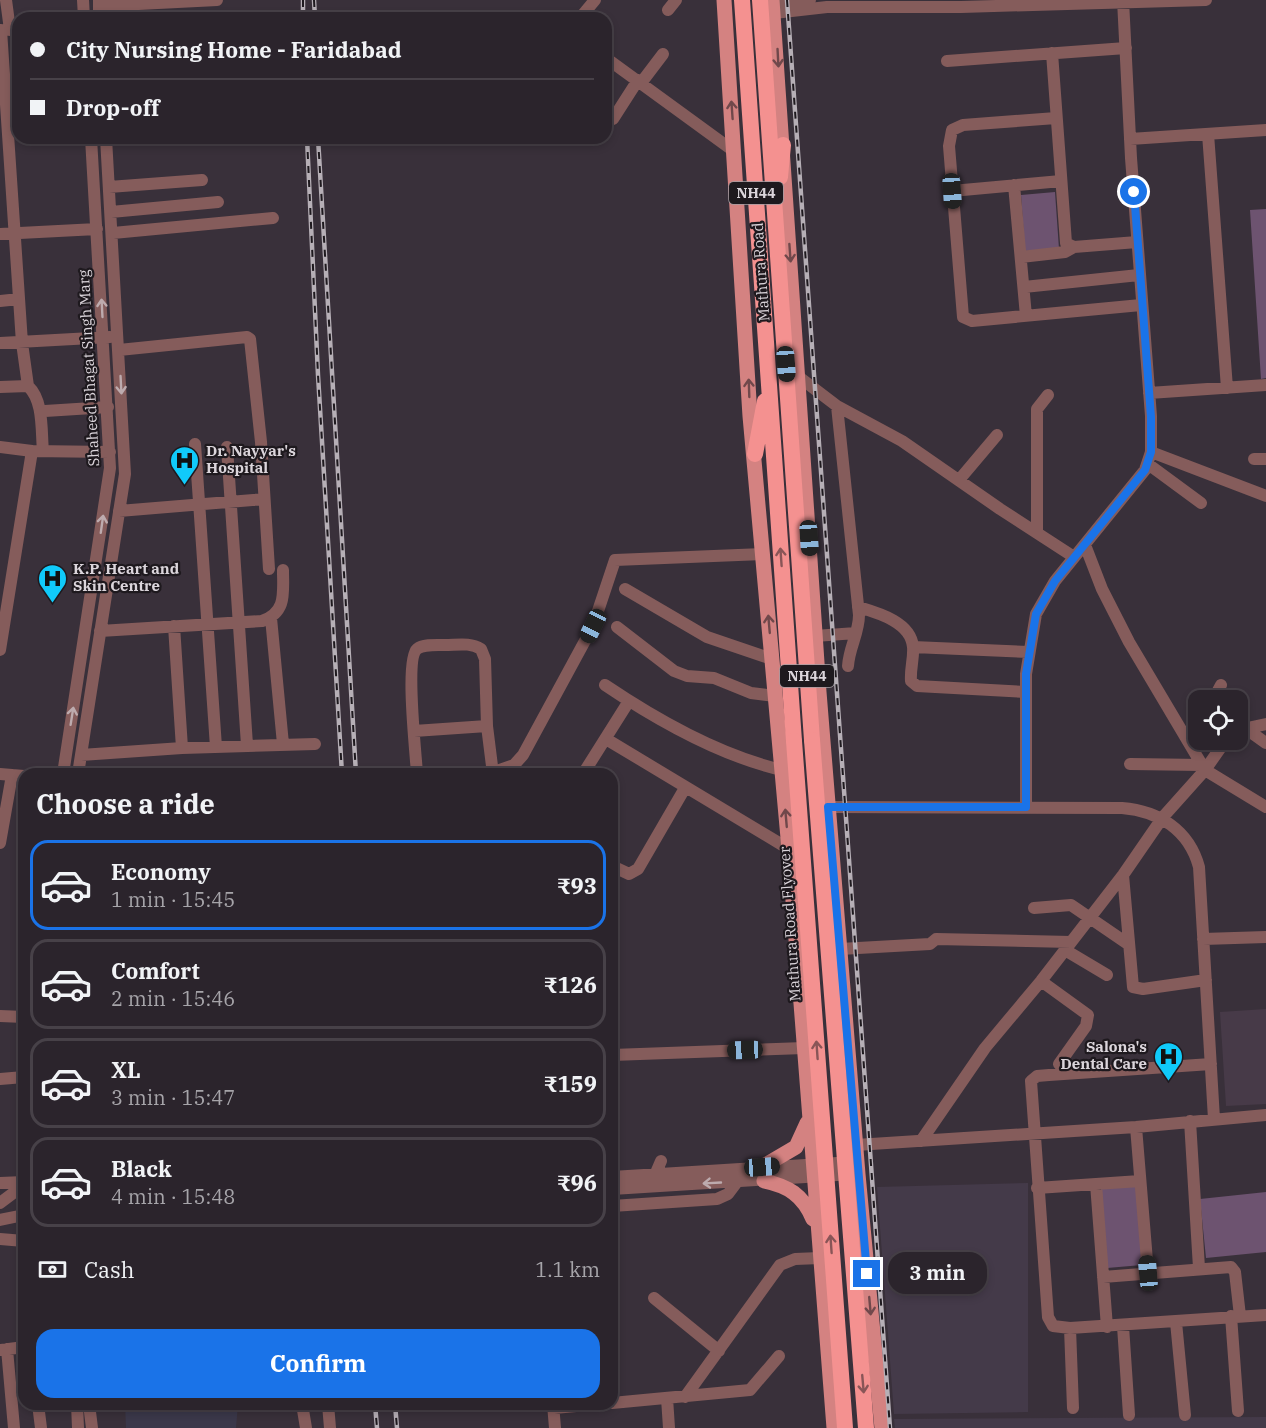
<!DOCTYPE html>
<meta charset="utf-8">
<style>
body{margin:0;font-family:"IBM Plex Serif",serif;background:#373038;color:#f1f3f6;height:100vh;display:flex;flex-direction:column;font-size:22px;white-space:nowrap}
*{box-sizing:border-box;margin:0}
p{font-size:20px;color:#a6a4a9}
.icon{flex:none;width:33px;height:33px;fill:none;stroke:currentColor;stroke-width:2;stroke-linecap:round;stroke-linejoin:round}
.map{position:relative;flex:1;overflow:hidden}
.panel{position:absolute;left:18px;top:768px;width:600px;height:642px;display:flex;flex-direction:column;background:#2b242c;border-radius:18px;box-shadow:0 3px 9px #0003,0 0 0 2px #474148}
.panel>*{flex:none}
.hud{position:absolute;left:12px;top:12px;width:600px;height:132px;border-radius:18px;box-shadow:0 3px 9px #0003,0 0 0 2px #474148;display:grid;align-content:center;height:132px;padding:0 18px;background:#2b242c}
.buttons{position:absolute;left:1188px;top:690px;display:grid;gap:12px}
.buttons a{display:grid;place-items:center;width:60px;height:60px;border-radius:12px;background:#2b242c;box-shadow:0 3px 9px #0003,0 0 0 2px #474148;font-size:30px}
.end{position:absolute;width:27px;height:27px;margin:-14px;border:8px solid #1a73e8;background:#fff;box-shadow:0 0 0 3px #fff}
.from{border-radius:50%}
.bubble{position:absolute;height:42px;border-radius:18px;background:#2b242c;box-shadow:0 3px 9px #0003,0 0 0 2px #474148;font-size:20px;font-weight:800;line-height:42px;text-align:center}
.car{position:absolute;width:18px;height:36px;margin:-18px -9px;border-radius:8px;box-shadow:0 0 4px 2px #0007;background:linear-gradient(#222 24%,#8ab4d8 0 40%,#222 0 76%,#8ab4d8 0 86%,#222 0)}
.hud b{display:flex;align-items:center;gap:21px;height:57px;font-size:22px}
.hud b+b{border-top:2px solid #474148}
.hud i{width:15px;height:15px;background:#f1f3f6}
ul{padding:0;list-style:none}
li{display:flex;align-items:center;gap:18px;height:90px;margin:0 12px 9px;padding:0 6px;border:3px solid #474148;border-radius:18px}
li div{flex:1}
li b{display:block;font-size:22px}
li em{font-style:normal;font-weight:800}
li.on{border-color:#1a73e8}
li>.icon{width:54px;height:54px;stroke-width:1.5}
h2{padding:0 18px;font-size:27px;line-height:72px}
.pay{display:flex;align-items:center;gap:15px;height:66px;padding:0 18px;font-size:22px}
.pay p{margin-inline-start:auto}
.primary-button{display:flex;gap:12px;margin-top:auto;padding:12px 18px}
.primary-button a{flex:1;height:69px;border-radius:18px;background:#1a73e8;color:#fff;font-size:24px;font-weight:800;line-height:69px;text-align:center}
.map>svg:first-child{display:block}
.built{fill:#473a48}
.industrial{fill:#443a49}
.medical{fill:#3b384a}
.green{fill:#6d5370}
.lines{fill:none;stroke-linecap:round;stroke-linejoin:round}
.minor{stroke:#855c5b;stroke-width:12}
.major{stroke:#d48281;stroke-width:15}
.highway{stroke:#f49190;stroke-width:16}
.rail-casing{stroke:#b6afb6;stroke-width:4.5}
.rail{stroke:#1e191e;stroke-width:2;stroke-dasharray:7;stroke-linecap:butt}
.highway-bridge{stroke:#f49190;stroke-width:16}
.oneway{stroke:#70484b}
.oneway2{stroke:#bdabae}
.oneway3{stroke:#895557}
.route{stroke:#1a73e8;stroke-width:8}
.labels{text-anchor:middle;stroke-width:4.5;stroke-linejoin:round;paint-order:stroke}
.shield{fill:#1e191e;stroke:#a29da2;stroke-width:1.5}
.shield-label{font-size:14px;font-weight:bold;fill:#dbd5db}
.street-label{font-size:15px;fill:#dbd5db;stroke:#1e191e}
.poi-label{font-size:15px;font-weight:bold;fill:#dbd5db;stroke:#1e191e;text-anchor:start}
</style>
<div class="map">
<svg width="1266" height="1428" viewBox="0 0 1266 1428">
<rect width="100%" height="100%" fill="#39303a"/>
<path class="built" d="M 1266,1009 L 1266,1104 L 1226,1106 L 1220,1012 Z"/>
<path class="industrial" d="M 1028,1183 L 1028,1412 L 894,1414 L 877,1187 Z
M 1266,1417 L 1266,1428 L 895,1428 L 894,1419 Z"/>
<path class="medical" d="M 125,1404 L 238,1404 L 236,1428 L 126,1428 Z"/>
<path class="green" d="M 1055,192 L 1059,249 L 1025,251 L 1021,195 Z
M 1266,209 L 1266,378 L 1261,379 L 1250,210 Z
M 1136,1186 L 1142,1265 L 1107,1268 L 1101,1189 Z
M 1266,1192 L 1266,1252 L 1206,1258 L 1200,1199 Z"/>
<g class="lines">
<path class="minor" d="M 6,0 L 10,30
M 83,0 L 84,18
M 99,0 L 99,18
M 772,1 L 810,0
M 99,6 L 217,0
M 668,10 L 676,0
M 774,13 L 827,7 L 961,7 L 1206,0
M 580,18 L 595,0
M 1,30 L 22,343 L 28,386 C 44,401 41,431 43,451
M 1052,53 L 1066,243 L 1074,247 L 1137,242
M 606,58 L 735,152
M 947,61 L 1126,48
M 641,83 L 663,54
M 1056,118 L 963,125 L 952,130 L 949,146 L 963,317 L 972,321 L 1141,305
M 606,121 L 613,119 L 638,80
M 1208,134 L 1227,388
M 1130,139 L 1266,130
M 1014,185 L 1026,316
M 109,187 L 202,180
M 952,191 L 1061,181
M 111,212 L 218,202
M 113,233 L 273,218
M 0,234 L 97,229
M 1021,257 L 1065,252 L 1074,247
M 1024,287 L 1139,275
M 0,301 L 19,299
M 0,343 L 110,337
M 119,350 L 247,337 L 250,339 L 261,442 L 269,569
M 799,377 L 837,406 L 902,441 L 1000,509 L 1074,557
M 0,387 L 28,386
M 1149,393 L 1266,385
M 837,406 L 859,615 C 859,633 849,648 848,666
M 45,411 L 108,407
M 195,444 L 216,747
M 0,447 L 32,451 L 110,452
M 227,447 L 247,745
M 1151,452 L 1266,496
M 1254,459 L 1266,459
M 1148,464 L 1201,503
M 959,480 L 997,435
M 119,511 L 264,499
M 1037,533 L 1037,409 L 1048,395
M 1085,545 L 1102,589 L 1129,642 L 1205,770 L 1266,807
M 625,589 L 707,637 L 772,659
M 858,607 C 878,613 911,622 913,647 C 914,658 910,669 911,681 L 917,686 L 1026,692
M 271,618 L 283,744
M 174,626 L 182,748
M 617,627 L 674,671 L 687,676 L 714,678 L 751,693 L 775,696
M 100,631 L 262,621 C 287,612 283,593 283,570
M 815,636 L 856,633
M 913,647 L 1028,652
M 0,650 L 32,451
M 605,685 C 657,720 721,756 782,770
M 1213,700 L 1221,685
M 1245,728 L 1266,743
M 1238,730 L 1266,724
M 414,731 L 487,726
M 606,739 L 789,849
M 1189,743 L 1198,726
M 81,755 L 182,748 L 315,744
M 1130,764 L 1202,765
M 0,774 L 24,776
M 63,774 L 110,468 L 91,138
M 78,774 L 125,474 L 106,138
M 417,774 C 416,755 405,659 417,649 C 423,644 437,645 445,645 C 457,645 470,642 481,649 L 485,659 L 487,726 L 493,774
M 488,774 L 514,765 L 523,755 L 593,626 L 615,560 L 763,554
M 583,774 L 629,701
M 828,807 L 1122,808 C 1159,811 1189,830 1199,867 L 1214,1119
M 1026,807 L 1026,674 L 1036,614 L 1055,581 L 1145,470 L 1151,452 L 1151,416 L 1131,158 L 1123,0
M 0,843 L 12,775
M 612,866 L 629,874 L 638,869 L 685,788
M 1123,875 L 1133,987 L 1143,989 L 1206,980
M 1034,908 L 1071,905 L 1128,944
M 1203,939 L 1266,937
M 840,949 L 930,944 L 936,939 L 1071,942
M 1065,950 L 1107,975
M 1041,981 L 1088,1015 L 1086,1026 L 1059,1064
M 0,1016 L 24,1017
M 612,1055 L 804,1048
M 1211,1064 L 1049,1075 L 1037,1076 L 1031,1081 L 1048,1317 L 1053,1326 L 1070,1328 L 1266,1315
M 0,1079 L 24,1077
M 1190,1121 L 1199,1268
M 1136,1127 L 1148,1273
M 921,1141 L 985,1048 L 1041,981 L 1123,875 L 1163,817 L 1205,770 L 1226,740
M 856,1145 L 1136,1127 L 1266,1115
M 655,1175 L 661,1161
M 612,1177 L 853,1162
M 0,1183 L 24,1182
M 1096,1184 L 1107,1327
M 1037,1188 L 1140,1181
M 612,1189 L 853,1174
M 0,1203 L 24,1185
M 612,1206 L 717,1199 L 728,1194 L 737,1182
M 0,1220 L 24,1215
M 0,1239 L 24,1241
M 1103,1277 L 1231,1267 L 1235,1272 L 1240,1316
M 654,1298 L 719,1351
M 1231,1316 L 1238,1411
M 1176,1322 L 1185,1415
M 1123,1326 L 1129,1415
M 1070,1328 L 1073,1408
M 7,1349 L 14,1428
M 1,1350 L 24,1347
M 685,1397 L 780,1265 L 795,1259 L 820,1258
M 667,1398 L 669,1428
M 612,1403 L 750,1390 L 779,1356
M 38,1404 L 41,1428
M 77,1404 L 78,1428
M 89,1404 L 92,1428
M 302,1404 L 306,1428
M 328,1404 L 330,1428
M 553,1404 L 555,1428
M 554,1408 L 598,1404"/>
<path class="major" d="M 724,0 L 750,416 L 789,849 L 834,1428
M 772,0 L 819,692 L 858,1174 L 882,1428
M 762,1167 L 796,1147 L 807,1123
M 764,1181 C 788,1186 803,1195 813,1219"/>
<path class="highway" d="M 742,0 L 794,741
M 760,0 L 812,740
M 780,177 L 783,145
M 755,454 L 765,401"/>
<defs>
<path id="rail" d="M 303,0 L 303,18
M 314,0 L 315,18
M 787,0 L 890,1428
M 307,138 L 318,375 L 342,774
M 318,138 L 356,774
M 375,1404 L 377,1428
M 395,1404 L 397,1428"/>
</defs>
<use href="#rail" class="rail-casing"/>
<use href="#rail" class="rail"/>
<path class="highway-bridge" d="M 812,740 L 866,1428
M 794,741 L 845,1428"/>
</g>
<defs><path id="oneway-shaft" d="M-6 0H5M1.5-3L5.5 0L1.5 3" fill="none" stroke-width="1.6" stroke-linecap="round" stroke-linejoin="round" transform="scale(1.5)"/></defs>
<g class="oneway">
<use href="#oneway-shaft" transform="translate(778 58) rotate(87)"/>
<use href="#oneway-shaft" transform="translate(732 110) rotate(-94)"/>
<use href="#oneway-shaft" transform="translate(790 253) rotate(86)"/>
<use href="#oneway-shaft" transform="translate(749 388) rotate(-92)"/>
<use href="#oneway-shaft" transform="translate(769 624) rotate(-95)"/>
<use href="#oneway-shaft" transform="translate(786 818) rotate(-95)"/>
<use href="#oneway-shaft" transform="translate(870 1306) rotate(85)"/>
</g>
<g class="oneway2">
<use href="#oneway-shaft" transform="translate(102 308) rotate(-93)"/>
<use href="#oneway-shaft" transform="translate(121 385) rotate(87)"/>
<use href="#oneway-shaft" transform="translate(102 524) rotate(-82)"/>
<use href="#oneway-shaft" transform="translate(72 716) rotate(-81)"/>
<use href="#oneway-shaft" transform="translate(712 1183) rotate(177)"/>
</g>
<g class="oneway3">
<use href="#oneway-shaft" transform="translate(781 557) rotate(-94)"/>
<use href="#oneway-shaft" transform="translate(817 1050) rotate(-94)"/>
<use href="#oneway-shaft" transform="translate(831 1244) rotate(-94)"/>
<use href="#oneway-shaft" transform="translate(863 1384) rotate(85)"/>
</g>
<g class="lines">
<path class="route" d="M 867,1274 L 828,807 L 1026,807 L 1026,674 L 1036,614 L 1055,581 L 1145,470 L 1151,452 L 1151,417 L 1134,192"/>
</g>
<defs>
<symbol id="hospital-pin" viewBox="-11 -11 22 30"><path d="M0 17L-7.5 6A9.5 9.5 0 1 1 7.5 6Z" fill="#10cafa" stroke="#1e191e"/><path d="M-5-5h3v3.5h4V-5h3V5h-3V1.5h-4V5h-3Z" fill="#111"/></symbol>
</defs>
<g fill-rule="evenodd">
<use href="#hospital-pin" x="168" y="444" width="33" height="45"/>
<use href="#hospital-pin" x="36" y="562" width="33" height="45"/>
<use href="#hospital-pin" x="1152" y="1040" width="33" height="45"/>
</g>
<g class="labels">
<g class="shield">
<rect x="729" y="182" width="54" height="22" rx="4.5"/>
<rect x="780" y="665" width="54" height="22" rx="4.5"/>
</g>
<g class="shield-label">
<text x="756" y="198">NH44</text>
<text x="807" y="681">NH44</text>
</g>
<g class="street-label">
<text transform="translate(761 272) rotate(-94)" y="5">Mathura Road</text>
<text transform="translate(89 368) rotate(-93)" y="5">Shaheed Bhagat Singh Marg</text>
<text transform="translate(790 924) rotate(-94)" y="5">Mathura Road Flyover</text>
</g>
<g class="poi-label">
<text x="206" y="456">Dr. Nayyar's<tspan x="206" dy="17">Hospital</tspan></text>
<text x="73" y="574">K.P. Heart and<tspan x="73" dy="17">Skin Centre</tspan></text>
<text x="1147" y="1052" text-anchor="end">Salona's<tspan x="1147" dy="17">Dental Care</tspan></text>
</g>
</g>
</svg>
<div class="buttons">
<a><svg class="icon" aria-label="locate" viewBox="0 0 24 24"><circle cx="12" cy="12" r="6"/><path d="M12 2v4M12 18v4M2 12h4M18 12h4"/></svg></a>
</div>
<i class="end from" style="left:1134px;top:192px"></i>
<i class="end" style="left:867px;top:1274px"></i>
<div class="bubble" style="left:888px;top:1252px;width:99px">3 min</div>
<i class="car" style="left:952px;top:191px;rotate:176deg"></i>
<i class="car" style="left:786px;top:364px;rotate:176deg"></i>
<i class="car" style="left:809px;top:538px;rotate:176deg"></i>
<i class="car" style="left:593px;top:626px;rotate:206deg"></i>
<i class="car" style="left:745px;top:1050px;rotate:268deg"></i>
<i class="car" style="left:762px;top:1167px;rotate:86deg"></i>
<i class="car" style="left:1148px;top:1273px;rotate:355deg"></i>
<div class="hud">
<b><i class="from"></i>City Nursing Home - Faridabad</b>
<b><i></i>Drop-off</b>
</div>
<section class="panel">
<h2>Choose a ride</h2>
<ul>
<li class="on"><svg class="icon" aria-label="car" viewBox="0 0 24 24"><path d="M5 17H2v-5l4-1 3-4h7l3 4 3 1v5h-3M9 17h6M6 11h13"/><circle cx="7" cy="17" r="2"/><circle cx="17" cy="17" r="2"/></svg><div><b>Economy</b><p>1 min · 15:45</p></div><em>₹93</em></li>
<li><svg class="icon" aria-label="car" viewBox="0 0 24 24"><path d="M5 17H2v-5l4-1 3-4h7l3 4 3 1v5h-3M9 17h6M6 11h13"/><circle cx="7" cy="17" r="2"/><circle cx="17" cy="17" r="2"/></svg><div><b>Comfort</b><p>2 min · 15:46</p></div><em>₹126</em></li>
<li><svg class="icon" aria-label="car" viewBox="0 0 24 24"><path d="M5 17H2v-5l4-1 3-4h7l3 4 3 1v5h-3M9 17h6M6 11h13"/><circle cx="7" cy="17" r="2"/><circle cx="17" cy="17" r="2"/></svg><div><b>XL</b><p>3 min · 15:47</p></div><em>₹159</em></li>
<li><svg class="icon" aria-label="car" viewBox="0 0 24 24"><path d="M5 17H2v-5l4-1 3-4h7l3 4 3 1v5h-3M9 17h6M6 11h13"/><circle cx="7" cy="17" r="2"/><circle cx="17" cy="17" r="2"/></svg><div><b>Black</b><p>4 min · 15:48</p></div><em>₹96</em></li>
</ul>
<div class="pay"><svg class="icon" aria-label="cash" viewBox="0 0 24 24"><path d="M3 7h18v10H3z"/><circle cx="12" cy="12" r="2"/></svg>Cash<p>1.1 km</p></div>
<div class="primary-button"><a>Confirm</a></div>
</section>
</div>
